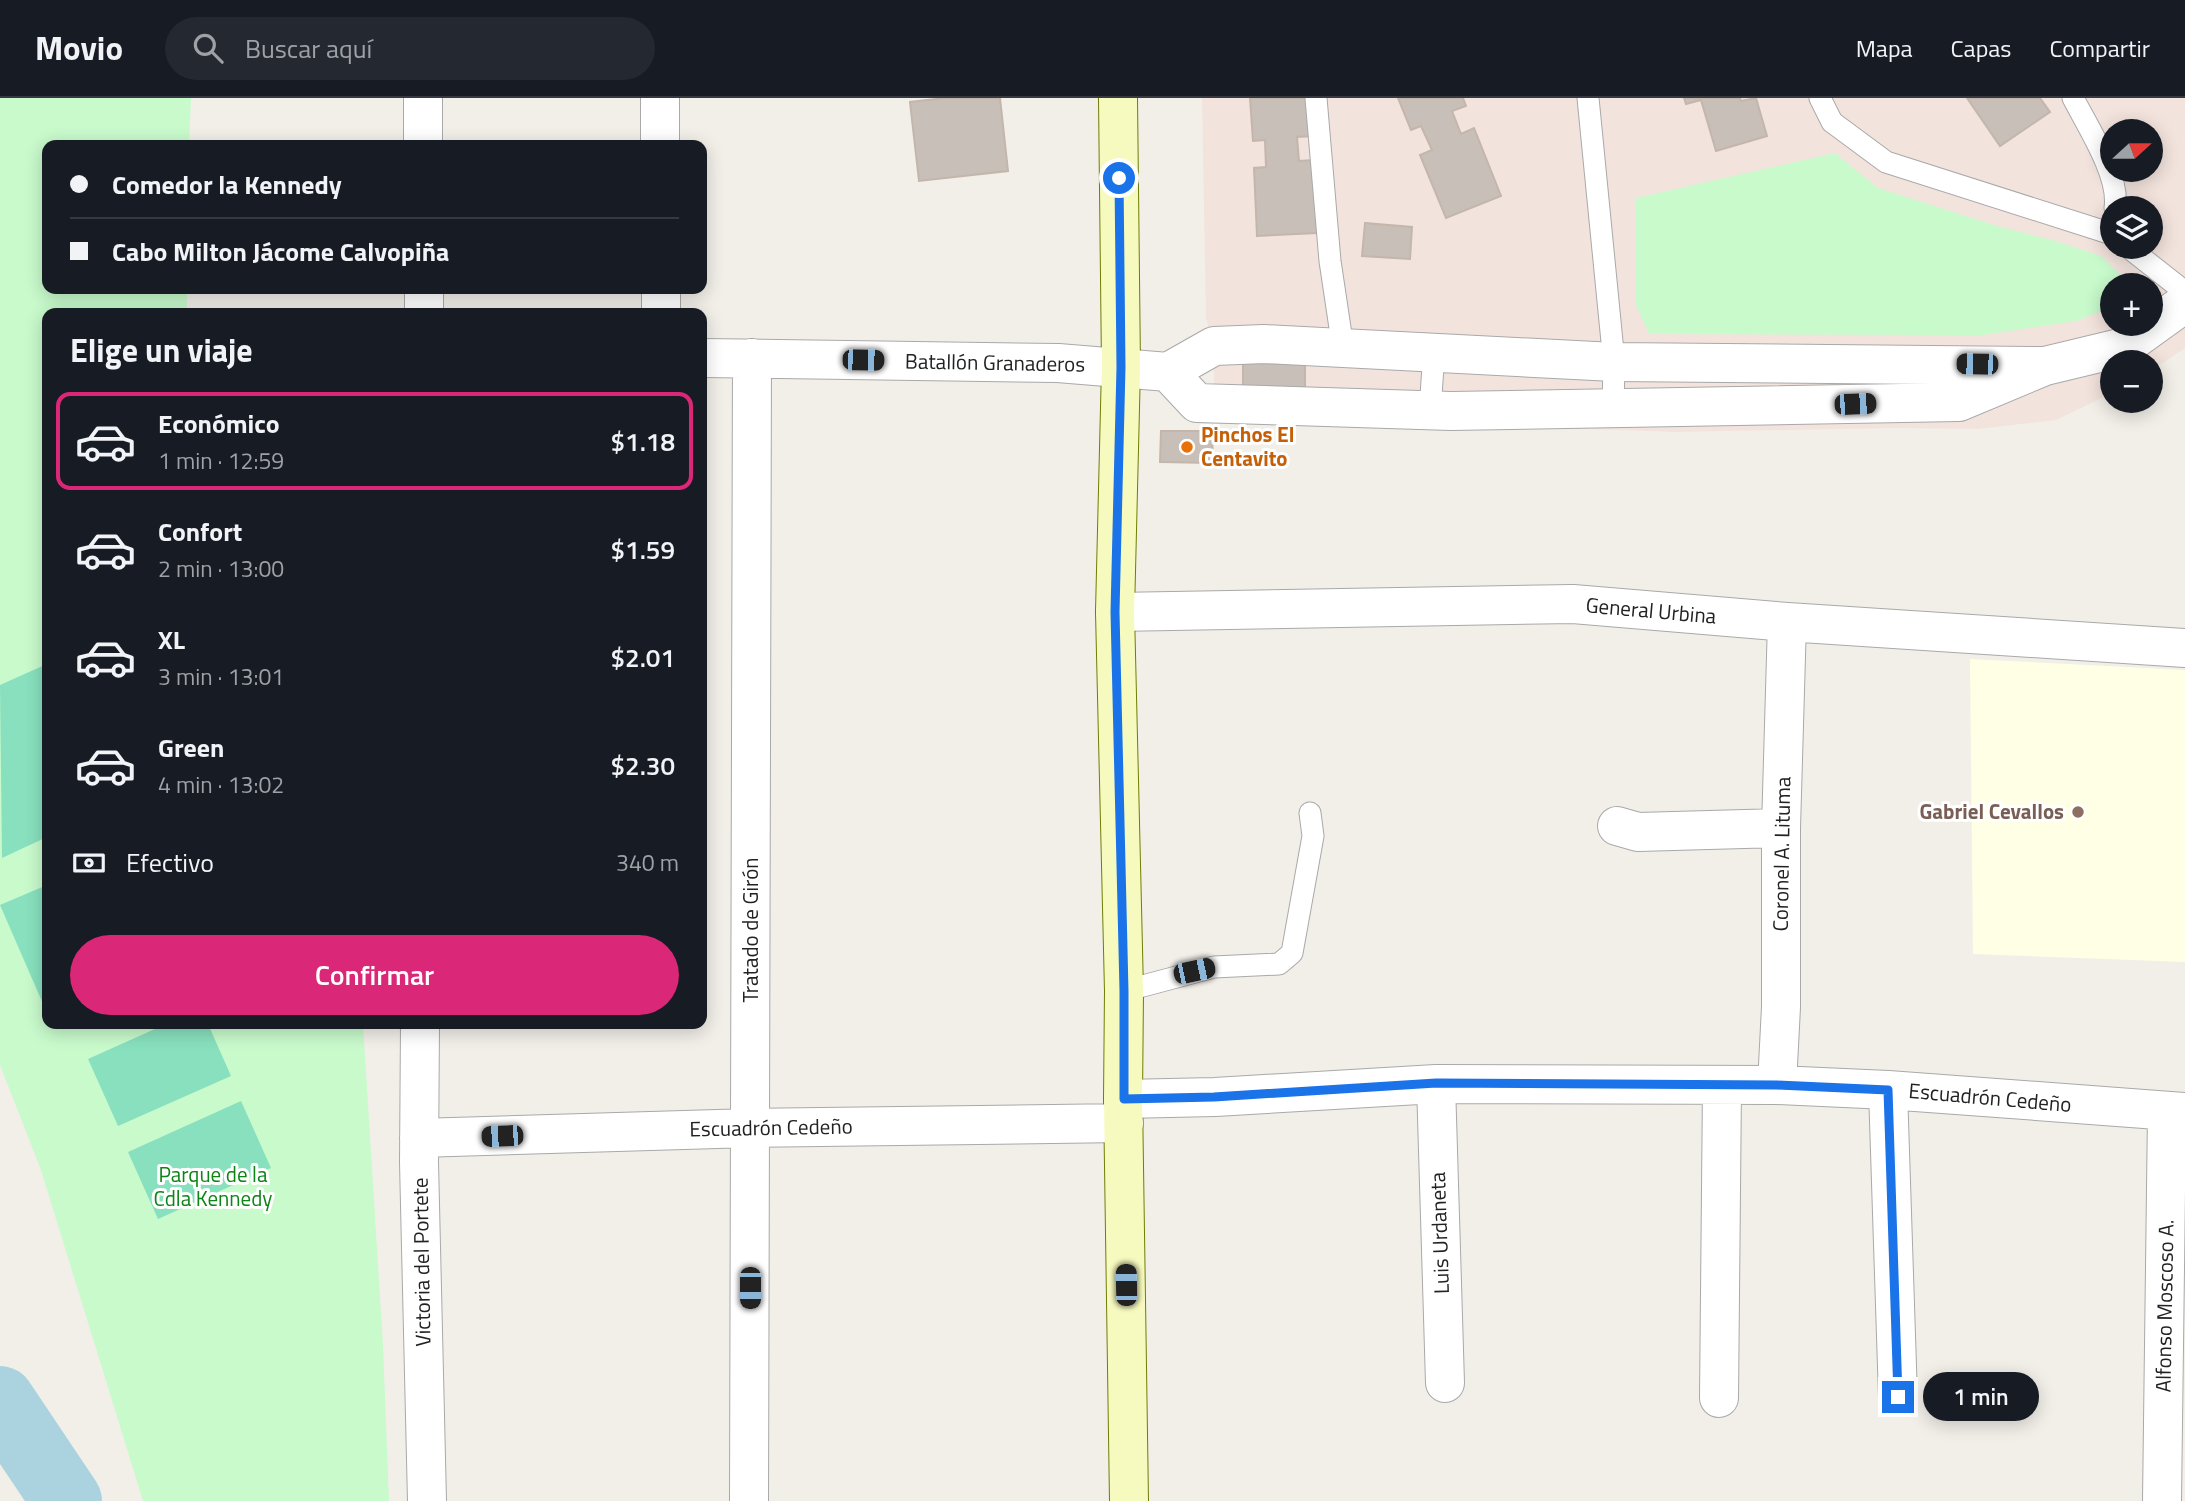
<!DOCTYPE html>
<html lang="es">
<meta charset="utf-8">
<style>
body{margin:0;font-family:"Titillium Web",sans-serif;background:#242831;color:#f1f3f6;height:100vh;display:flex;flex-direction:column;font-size:26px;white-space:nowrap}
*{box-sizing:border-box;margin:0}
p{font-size:23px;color:#9ea1a6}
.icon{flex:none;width:38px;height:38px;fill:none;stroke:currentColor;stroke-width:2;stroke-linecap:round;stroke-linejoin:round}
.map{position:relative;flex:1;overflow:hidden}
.sheet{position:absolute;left:42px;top:210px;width:665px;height:721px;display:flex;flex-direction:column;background:#171b24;border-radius:14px;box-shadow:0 4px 18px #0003}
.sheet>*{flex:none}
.top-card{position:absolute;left:42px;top:42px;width:665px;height:154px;border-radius:14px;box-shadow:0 4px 18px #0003;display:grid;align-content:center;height:154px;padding:0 28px;background:#171b24}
.needle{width:46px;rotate:69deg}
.buttons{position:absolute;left:2100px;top:21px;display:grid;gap:14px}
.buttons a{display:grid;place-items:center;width:63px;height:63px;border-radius:50%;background:#171b24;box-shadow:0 4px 18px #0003;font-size:35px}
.end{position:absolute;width:32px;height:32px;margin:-16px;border:9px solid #1a73e8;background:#fff;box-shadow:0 0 0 4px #fff}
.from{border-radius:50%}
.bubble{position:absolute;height:49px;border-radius:24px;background:#171b24;box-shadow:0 4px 18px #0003;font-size:23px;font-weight:600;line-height:49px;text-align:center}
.car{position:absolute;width:21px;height:42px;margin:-21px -10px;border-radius:9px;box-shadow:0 0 5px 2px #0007;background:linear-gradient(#222 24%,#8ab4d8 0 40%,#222 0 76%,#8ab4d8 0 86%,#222 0)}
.top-card b{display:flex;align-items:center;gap:24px;height:66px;font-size:26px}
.top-card b+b{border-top:2px solid #363941}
.top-card i{width:18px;height:18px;background:#f1f3f6}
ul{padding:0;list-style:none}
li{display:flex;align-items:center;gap:21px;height:98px;margin:0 14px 10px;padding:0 14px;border:4px solid transparent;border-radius:14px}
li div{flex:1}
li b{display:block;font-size:26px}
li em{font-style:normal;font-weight:600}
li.selected{border-color:#db2777}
li>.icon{width:63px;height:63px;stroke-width:1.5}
h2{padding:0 28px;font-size:32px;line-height:84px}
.pay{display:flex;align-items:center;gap:18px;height:77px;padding:0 28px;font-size:26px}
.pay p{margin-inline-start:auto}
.action{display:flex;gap:14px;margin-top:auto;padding:14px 28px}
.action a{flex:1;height:80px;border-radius:42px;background:#db2777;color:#fff;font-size:28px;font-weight:600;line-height:80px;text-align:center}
header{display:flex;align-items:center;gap:42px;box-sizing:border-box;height:98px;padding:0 35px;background:#171b24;border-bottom:2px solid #363941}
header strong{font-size:33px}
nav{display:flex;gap:38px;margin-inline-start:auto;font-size:24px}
.search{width:490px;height:63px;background:#242831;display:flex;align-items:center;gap:18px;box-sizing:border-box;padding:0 24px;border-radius:38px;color:#9ea1a6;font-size:26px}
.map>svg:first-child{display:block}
.education{fill:#ffffe5}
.military{fill:#f3e3dd;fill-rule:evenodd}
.park{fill:#c8facc}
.pitch{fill:#88e0be}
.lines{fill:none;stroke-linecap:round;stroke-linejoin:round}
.river{stroke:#aad3df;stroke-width:70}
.building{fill:#c7bfb8;stroke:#c4b6ab;stroke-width:2}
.lane-casing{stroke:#a9a9a9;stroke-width:23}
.street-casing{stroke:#a9a9a9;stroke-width:40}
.secondary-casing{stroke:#707d05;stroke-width:40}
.lane{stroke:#fff;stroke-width:21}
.street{stroke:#fff;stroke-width:38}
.secondary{stroke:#f7fabf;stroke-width:38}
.route{stroke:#1a73e8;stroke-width:9}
.food-dot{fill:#e8710a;stroke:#fff;stroke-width:2.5}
.education-dot{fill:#8d6e63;stroke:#fff;stroke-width:2.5}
.labels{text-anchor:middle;stroke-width:6;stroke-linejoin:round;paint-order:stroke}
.street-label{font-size:21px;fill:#222;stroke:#fff}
.food-label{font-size:21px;font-weight:bold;fill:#c56008;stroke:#fff;text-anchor:start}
.education-label{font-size:21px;font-weight:bold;fill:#785e54;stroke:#fff;text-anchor:end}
.park-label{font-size:21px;fill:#0c8416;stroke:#fff}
</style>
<header>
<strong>Movio</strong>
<div class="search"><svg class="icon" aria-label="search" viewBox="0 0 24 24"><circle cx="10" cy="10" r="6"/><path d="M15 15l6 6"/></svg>Buscar aquí</div>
<nav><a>Mapa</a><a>Capas</a><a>Compartir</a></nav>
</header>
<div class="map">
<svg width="2185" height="1403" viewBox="0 0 2185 1403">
<rect width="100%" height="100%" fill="#f2efe9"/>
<path class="education" d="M 1970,561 L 2185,572 L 2185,864 L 1973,856 Z"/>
<path class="military" d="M 1202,0 L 2185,0 L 2185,250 L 2151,273 L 2151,264 L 2112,264 L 2112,295 L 2056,322 L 1978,331 L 1894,330 L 1676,334 L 1418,325 L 1214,324 L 1214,248 L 1206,220 ZM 2112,33 L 2151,33 L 2151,72 L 2112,72 ZM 2112,110 L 2151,110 L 2151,149 L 2112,149 ZM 2112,187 L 2151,187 L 2151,226 L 2112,226 Z"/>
<path class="park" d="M 0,0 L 191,0 L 189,47 L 47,47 L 47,191 L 187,191 L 187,215 L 47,215 L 47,926 L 363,926 L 383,1247 L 389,1403 L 143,1403 L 41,1072 L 0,967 Z
M 1835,55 L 1878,90 L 1997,128 L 2059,144 L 2101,158 L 2123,179 L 2121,187 L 2112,187 L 2112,209 L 2076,223 L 1983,237 L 1649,236 L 1636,207 L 1636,100 Z"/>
<path class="pitch" d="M 47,566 L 47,739 L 2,760 L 0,587 Z
M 47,787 L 47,915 L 0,807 Z
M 166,926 L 208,926 L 231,978 L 118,1028 L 88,961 Z
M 241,1003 L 271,1070 L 158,1121 L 128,1054 Z"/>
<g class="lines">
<path class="river" d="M 0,1303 L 67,1403"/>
</g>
<path class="building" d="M 945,0 L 1000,0 L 1008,73 L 919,83 L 910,4 Z
M 1250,0 L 1311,0 L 1313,38 L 1297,39 L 1299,63 L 1313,62 L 1317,135 L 1257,138 L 1254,70 L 1266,69 L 1265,42 L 1253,43 Z
M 1398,0 L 1463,0 L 1466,8 L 1452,13 L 1461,36 L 1474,30 L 1501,98 L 1446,120 L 1420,57 L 1432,52 L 1421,28 L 1411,32 Z
M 1684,0 L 1740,0 L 1741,3 L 1756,0 L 1767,38 L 1716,53 L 1701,2 L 1686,6 Z
M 1967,0 L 2040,0 L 2050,14 L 2000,48 Z
M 1365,125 L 1412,129 L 1410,161 L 1362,158 Z
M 1243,260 L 1305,261 L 1305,294 L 1243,292 Z
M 1161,333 L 1212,333 L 1213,365 L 1160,364 Z"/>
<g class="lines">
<defs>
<path id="lane" d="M 1316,0 L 1330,163 L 1343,250
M 1588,0 L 1614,264 L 1613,311
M 1820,0 L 1832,24 L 1886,64 L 2112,136
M 2073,0 C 2088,29 2120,78 2115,110
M 2128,149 L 2185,194
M 1430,312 L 1434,254
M 1124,893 L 1214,869 L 1279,866 L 1292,855 L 1313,738 L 1310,715"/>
<path id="street" d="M 423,0 L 423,47
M 660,0 L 660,47
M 424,191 L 424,215
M 661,191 L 661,215
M 702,260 L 1058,265 L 1168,274 L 1214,248 L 1264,246 L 1614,264 L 2045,268
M 1168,274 L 1197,305 L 1451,313 L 1959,304 L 2045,268 L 2124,249 L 2185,205
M 1115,514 L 1573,506 L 1787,524 L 2185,550
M 1617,728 L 1638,734 L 1781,730
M 420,926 L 419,1064 L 427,1403
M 1436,986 L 1445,1285
M 1777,987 L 1781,909 L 1781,730 L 1787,524
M 1888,992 L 1898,1299
M 1123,1001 L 1215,999 L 1436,986 L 1777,987 L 1888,992 L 2185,1014
M 419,1040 L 751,1030 L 1124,1025
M 1719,1300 L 1722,988
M 749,1403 L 752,260
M 2162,1403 L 2167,1014"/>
<path id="secondary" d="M 1118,0 L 1121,269 L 1115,514 L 1124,893 L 1123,1001 L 1129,1403"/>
</defs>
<use href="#lane" class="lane-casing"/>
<use href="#street" class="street-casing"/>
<use href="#secondary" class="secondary-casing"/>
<use href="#lane" class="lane"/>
<use href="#street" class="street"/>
<use href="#secondary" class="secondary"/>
</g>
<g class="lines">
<path class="route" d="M 1119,80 L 1121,269 L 1115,514 L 1124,893 L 1124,1001 L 1214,999 L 1436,985 L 1777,987 L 1888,992 L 1898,1299"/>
</g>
<circle class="food-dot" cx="1187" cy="349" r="7"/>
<circle class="education-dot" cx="2078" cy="714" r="7"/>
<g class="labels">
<g class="street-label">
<text transform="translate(995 265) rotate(1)" y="7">Batallón Granaderos</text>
<text transform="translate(1651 513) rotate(5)" y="7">General Urbina</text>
<text transform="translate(1782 756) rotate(-89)" y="7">Coronel A. Lituma</text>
<text transform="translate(751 832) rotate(-90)" y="7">Tratado de Girón</text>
<text transform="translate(1990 1000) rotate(5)" y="7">Escuadrón Cedeño</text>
<text transform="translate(771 1030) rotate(-1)" y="7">Escuadrón Cedeño</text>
<text transform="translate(1440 1135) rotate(-92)" y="7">Luis Urdaneta</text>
<text transform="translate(422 1164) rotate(-91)" y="7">Victoria del Portete</text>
<text transform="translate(2165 1208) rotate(-89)" y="7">Alfonso Moscoso A.</text>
</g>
<g class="food-label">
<text x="1201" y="344">Pinchos El<tspan x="1201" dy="24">Centavito</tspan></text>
</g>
<g class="education-label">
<text x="2064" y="721">Gabriel Cevallos</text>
</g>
<g class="park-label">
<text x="213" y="1084">Parque de la<tspan x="213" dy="24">Cdla Kennedy</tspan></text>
</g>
</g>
</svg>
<div class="buttons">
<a><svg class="needle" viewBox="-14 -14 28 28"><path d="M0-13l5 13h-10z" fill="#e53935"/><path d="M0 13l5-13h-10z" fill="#9ea1a6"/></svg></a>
<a><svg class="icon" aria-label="layers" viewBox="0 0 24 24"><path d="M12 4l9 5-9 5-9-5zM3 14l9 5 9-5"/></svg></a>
<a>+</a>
<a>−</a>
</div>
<i class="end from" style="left:1119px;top:80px"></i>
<i class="end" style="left:1898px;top:1299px"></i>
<div class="bubble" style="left:1923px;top:1274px;width:116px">1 min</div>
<i class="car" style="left:863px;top:262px;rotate:91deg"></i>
<i class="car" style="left:1977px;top:266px;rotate:271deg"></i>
<i class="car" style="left:1855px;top:306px;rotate:88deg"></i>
<i class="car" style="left:1194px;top:873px;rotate:78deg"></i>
<i class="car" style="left:502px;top:1038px;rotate:268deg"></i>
<i class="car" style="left:1126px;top:1187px;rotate:359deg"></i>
<i class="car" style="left:750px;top:1190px;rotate:180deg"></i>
<div class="top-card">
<b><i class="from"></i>Comedor la Kennedy</b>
<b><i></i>Cabo Milton Jácome Calvopiña</b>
</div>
<section class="sheet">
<h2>Elige un viaje</h2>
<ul>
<li class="selected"><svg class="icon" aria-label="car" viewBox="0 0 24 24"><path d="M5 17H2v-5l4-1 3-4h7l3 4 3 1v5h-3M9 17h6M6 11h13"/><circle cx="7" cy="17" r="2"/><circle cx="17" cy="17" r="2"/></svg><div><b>Económico</b><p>1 min · 12:59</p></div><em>$1.18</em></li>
<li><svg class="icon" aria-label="car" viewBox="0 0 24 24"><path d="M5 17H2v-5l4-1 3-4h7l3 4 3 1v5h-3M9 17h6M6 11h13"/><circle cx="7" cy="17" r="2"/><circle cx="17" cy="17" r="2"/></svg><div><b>Confort</b><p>2 min · 13:00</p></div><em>$1.59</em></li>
<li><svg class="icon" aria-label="car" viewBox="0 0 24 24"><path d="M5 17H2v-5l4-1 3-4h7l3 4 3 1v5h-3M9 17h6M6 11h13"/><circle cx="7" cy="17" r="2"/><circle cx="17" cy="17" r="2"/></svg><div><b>XL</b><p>3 min · 13:01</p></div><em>$2.01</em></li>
<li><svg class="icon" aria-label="car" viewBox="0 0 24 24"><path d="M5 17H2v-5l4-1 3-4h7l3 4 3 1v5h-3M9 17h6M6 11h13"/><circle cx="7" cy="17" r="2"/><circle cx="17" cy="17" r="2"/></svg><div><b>Green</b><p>4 min · 13:02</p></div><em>$2.30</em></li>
</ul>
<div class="pay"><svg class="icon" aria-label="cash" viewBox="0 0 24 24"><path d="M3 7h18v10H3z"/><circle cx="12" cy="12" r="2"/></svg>Efectivo<p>340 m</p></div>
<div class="action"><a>Confirmar</a></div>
</section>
</div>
